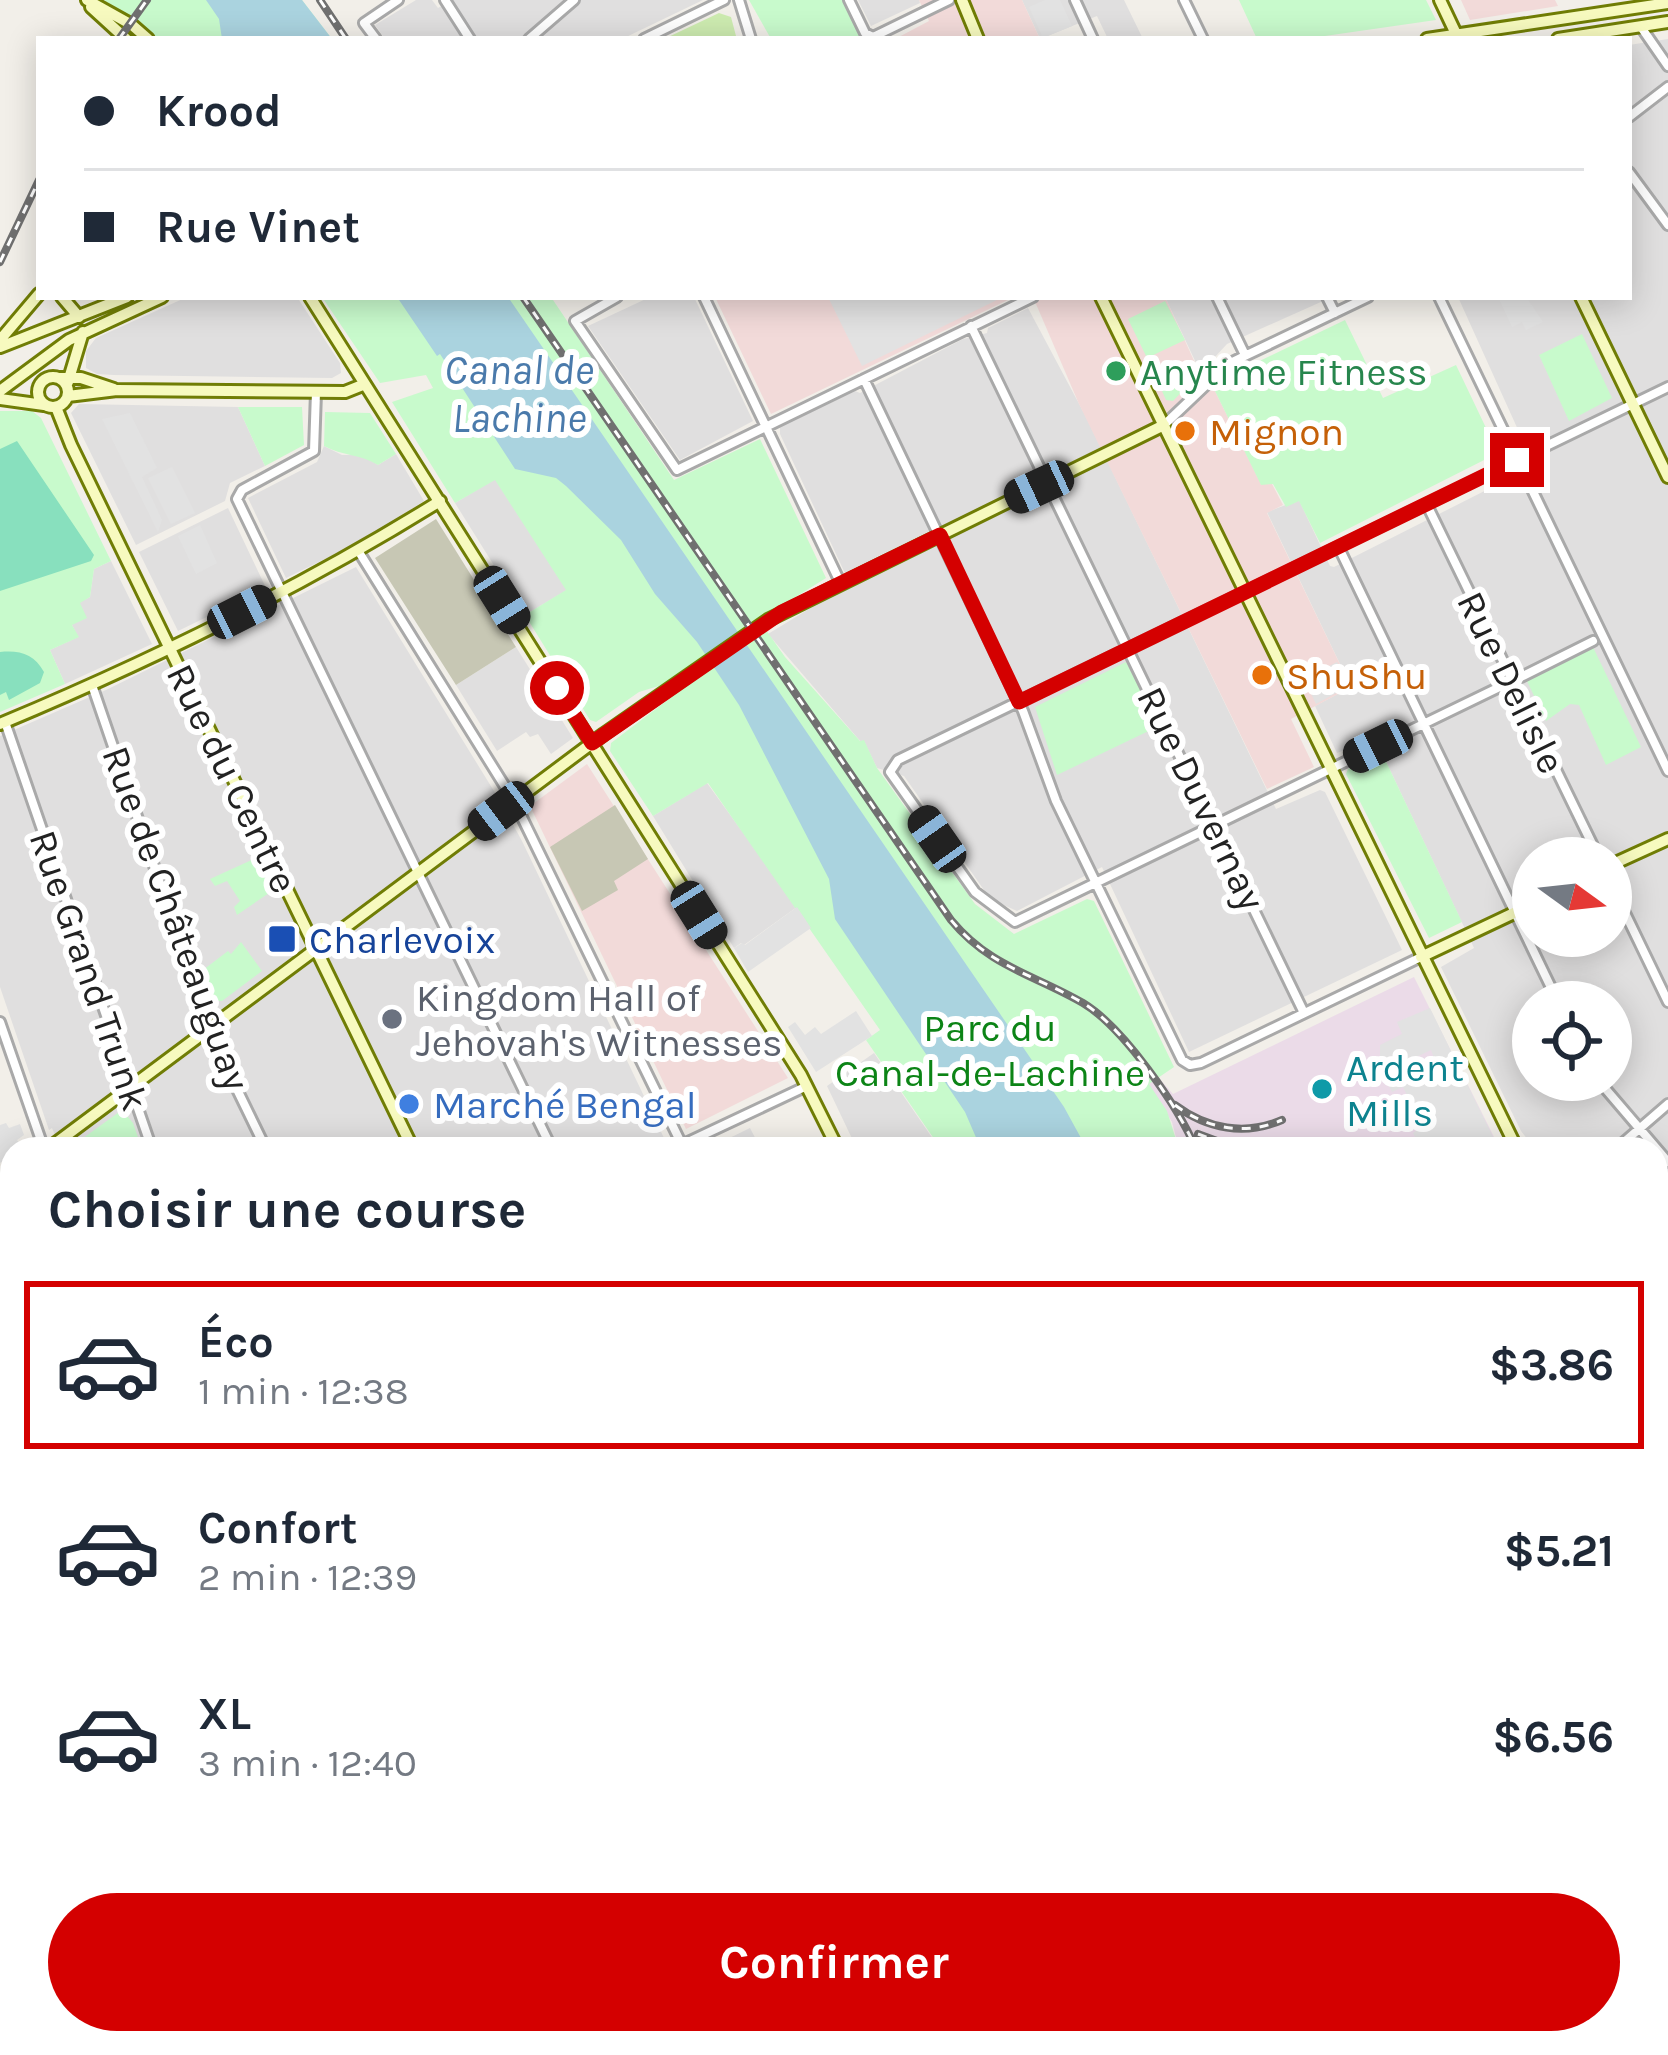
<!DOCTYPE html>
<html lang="fr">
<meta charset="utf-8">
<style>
body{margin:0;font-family:Karla,sans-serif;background:#f2f2f3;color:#1f2937;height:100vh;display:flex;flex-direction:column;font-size:45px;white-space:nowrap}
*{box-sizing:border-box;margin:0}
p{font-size:39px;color:#747a83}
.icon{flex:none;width:66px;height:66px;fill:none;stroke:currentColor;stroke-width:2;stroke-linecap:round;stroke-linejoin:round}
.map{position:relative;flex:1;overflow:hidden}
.sheet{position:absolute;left:0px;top:1137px;width:1668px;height:918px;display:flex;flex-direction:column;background:#fff;border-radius:36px 36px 0 0;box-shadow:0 6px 30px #0003}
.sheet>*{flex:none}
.banner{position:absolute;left:36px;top:36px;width:1596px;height:264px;border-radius:0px;box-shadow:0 6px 30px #0003;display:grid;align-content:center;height:264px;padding:0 48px;background:#fff}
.needle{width:78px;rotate:105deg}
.fabs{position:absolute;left:1512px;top:837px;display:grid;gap:24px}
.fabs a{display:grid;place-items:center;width:120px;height:120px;border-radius:50%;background:#fff;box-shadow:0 6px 30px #0003;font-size:60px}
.end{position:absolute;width:54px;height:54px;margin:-27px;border:15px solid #d40000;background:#fff;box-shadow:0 0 0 6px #fff}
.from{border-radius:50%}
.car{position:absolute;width:36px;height:72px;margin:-36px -18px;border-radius:15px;box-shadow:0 0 9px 3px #0007;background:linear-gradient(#222 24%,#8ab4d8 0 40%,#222 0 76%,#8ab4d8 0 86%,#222 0)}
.banner b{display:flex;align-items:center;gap:42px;height:114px;font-size:45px}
.banner b+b{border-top:3px solid #e0e1e3}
.banner i{width:30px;height:30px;background:#1f2937}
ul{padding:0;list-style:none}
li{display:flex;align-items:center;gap:36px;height:168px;margin:0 24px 18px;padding:0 24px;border:6px solid transparent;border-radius:0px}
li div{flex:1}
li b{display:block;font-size:45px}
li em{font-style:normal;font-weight:700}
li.current{border-color:#d40000}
li>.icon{width:108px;height:108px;stroke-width:1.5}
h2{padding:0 48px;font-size:54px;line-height:144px}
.primary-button{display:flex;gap:24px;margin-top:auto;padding:24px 48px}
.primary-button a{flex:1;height:138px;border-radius:72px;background:#d40000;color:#fff;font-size:48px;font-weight:700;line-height:138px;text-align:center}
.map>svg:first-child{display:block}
.residential{fill:#e0dfdf;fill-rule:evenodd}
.commercial{fill:#f2dad9}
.industrial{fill:#ebdbe8}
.construction{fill:#c7c7b4}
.grass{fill:#cdebb0}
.park{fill:#c8facc}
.pitch{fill:#88e0be}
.parking{fill:#e2e2e2}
.water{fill:#aad3df}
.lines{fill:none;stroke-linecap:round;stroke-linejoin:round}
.street-casing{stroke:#a9a9a9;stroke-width:14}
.secondary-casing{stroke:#707d05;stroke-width:16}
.street{stroke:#fff;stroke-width:8}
.secondary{stroke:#f7fabf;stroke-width:10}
.rail-casing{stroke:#707070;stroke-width:8}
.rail{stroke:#fff;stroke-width:3;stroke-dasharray:9;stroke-linecap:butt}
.route{stroke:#d40000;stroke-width:15}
.leisure-dot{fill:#2e9e5b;stroke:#fff;stroke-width:4.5}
.food-dot{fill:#e8710a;stroke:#fff;stroke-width:4.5}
.transit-dot{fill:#1a4fb4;stroke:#fff;stroke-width:4.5}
.worship-dot{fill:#6b7280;stroke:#fff;stroke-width:4.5}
.culture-dot{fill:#0f9aa8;stroke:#fff;stroke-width:4.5}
.shop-dot{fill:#3f7fe0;stroke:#fff;stroke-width:4.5}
.labels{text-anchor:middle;stroke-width:12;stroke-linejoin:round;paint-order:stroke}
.leisure-label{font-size:39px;fill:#27864d;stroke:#fff;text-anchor:start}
.food-label{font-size:39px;fill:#c56008;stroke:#fff;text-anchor:start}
.street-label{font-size:39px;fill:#222;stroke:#fff}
.transit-label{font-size:39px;fill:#164399;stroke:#fff;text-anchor:start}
.worship-label{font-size:39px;fill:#5b616d;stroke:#fff;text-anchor:start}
.park-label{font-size:39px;fill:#0c8416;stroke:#fff}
.culture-label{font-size:39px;fill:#0d838f;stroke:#fff;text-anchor:start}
.shop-label{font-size:39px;fill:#366cbe;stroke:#fff;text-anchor:start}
.water-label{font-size:42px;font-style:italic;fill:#4a7aab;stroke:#fff}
</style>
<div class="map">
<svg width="1668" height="2055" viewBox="0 0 1668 2055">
<rect width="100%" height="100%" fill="#f2efe9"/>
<path class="residential" d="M 416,0 L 432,0 L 438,8 L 452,0 L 703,0 L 622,39 L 385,39 L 375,25 Z
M 858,0 L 919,0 L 920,3 L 871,26 Z
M 1022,0 L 1124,0 L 1143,39 L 1108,39 L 1097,16 L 1040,39 Z
M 1668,39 L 1668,1237 L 1656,1223 L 1656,1149 L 1535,1149 L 1521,1131 L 1441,967 L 1474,948 L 1382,753 L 1374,739 L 1337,753 L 1315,706 L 1351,687 L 1267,512 L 1299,500 L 1330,566 L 1334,567 L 1538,464 L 1527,442 L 1524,443 L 1458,297 L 1629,297 L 1629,45 ZM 1533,858 L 1611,858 L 1611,936 L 1533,936 ZM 1533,1002 L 1611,1002 L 1611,1080 L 1533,1080 Z
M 187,297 L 297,297 L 340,363 L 341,373 L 332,378 L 113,375 L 97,374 L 86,368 L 86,351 L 96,338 Z
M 650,297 L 694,297 L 753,421 L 680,460 L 588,326 Z
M 1165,297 L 1332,297 L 1227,344 L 1214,358 L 1197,365 Z
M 1028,308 L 1085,415 L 1276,809 L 1320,790 L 1325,792 L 1402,950 L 1189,1052 L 1102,867 L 1017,911 L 997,902 L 984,890 L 904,776 L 877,768 L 864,741 L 861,742 L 768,634 L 850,584 L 780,434 L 780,427 L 855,391 L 860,393 L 963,339 L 987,333 L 988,328 Z
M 79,404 L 238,407 L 265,466 L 230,483 L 225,501 L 136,545 L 71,413 Z
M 324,446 L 342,455 L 363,455 L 378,465 L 396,454 L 424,501 L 364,540 L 286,578 L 248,498 L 317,462 Z
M 495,479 L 567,590 L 525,615 L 455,503 Z
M 228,508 L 266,588 L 178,631 L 139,552 Z
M 111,561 L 152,644 L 65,684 L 50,650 L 78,637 L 72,625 L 80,602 L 90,597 L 94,569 Z
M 356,567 L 497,796 L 490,801 L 503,825 L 511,821 L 522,841 L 664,1138 L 658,1142 L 662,1149 L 61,1149 L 52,1128 L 49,1130 L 0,987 L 0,736 L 106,690 Z
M 516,647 L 573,738 L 551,754 L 538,734 L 530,737 L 526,732 L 497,751 L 456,685 Z
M 707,783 L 797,907 L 744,945 L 741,943 L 734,948 L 653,816 Z
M 874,1053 L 940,1149 L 857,1149 L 827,1086 Z
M 750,1128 L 761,1149 L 707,1149 Z
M 12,1192 L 12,1302 L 0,1268 L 0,1201 Z
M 0,1378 L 12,1401 L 12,2043 L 384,2043 L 390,2055 L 0,2055 Z
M 1668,1482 L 1668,1592 L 1656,1578 L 1656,1492 Z
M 1668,1691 L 1668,1769 L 1656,1774 L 1656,1696 Z
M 435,2043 L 972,2043 L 978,2055 L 442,2055 Z
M 1287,2043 L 1412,2043 L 1417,2055 L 1292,2055 Z"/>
<path class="commercial" d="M 919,0 L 1022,0 L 1040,39 L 895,39 L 929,21 Z
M 1461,0 L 1555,0 L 1558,6 L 1470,20 Z
M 715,297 L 1014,297 L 771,414 Z
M 1033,297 L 1165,297 L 1196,365 L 1214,358 L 1209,375 L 1215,391 L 1261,484 L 1272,484 L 1283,505 L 1267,513 L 1351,687 L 1291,719 L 1314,767 L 1267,789 L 1079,404 Z
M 587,764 L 788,1078 L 686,1129 L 530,806 Z
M 1656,1319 L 1668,1329 L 1668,1385 L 1656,1372 Z"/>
<path class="industrial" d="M 1414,977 L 1500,1149 L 1179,1149 L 1172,1122 L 1148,1084 L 1158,1077 L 1173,1094 Z
M 999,2043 L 1259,2043 L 1265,2055 L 1005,2055 Z"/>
<path class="construction" d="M 436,519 L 516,647 L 456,685 L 375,558 Z
M 615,805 L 648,859 L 614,881 L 618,890 L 582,911 L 550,847 Z"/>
<path class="grass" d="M 719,13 L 731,17 L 736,36 L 664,39 Z
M 0,1411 L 12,1436 L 12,1483 L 4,1490 L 0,1485 Z"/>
<path class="park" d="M 104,0 L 302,0 L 332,39 L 156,39 Z
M 749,0 L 842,0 L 861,37 L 771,39 Z
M 1239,0 L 1426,0 L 1436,20 L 1304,39 L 1257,39 Z
M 322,297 L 551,297 L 674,480 L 760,439 L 826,578 L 759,620 L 785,657 L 860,741 L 864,740 L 877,768 L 975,904 L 1014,934 L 1087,899 L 1094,901 L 1174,1067 L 1149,1084 L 1167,1111 L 1179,1149 L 941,1149 L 866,1040 L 880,1030 L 708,783 L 653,816 L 610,751 L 611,743 L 669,699 L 662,685 L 639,692 L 596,722 L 590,720 L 525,615 L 566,590 L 495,480 L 455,503 L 392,402 L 433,388 L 426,375 L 380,383 Z
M 1165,301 L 1185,340 L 1147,358 L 1128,319 Z
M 1345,320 L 1383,398 L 1456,365 L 1498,453 L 1320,543 L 1299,501 L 1286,507 L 1273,484 L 1261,485 L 1215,391 L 1243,369 Z
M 1582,334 L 1612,398 L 1569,421 L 1539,355 Z
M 1214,358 L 1173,401 L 1166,400 L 1158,382 Z
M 238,407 L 302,407 L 304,445 L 265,466 Z
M 0,411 L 32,411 L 41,418 L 111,561 L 94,569 L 90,597 L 80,603 L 87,618 L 72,625 L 79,637 L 50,650 L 65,684 L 0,712 Z
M 325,412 L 370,413 L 396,454 L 378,465 C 360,454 343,456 324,446 Z
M 1592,645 L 1641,747 L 1606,765 L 1579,705 L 1570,704 L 1546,721 L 1525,677 Z
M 1126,662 L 1159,726 L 1057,775 L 1035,707 Z
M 1382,753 L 1462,922 L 1429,938 L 1346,774 L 1348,769 Z
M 256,858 L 272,891 L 237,915 L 234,907 L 240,901 L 227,881 L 215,886 L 210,879 Z
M 241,942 L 262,971 L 222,1001 L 215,1001 L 203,970 L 228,951 L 231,954 Z
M 122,1110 L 133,1123 L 142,1149 L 68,1149 Z
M 1656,1223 L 1668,1237 L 1668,1294 L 1656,1283 Z
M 1412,2043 L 1625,2043 L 1630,2055 L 1417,2055 Z"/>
<path class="pitch" d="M 17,441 L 94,555 L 91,561 L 0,591 L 0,449 Z
M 0,652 C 20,650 34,654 44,672 L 40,683 L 9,700 L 6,692 L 0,695 Z"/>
<path class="parking" d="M 1045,0 L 1060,0 L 1072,26 L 1043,38 L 1029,7 Z
M 828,297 L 1003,297 L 862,366 Z
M 1498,297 L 1526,297 L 1543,322 L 1526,330 L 1522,322 L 1512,327 Z
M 130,413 L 157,468 L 142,477 L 162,520 L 158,532 L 102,419 Z
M 172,467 L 195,513 L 171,524 L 148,478 Z
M 200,525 L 217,563 L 196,574 L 178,536 Z
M 1337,662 L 1349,686 L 1316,704 L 1304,679 Z
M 797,907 L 811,928 L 748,972 L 734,948 L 742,943 L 745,945 Z
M 1430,1008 L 1494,1139 L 1469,1149 L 1421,1149 L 1413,1133 L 1422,1127 L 1403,1087 L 1392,1092 L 1387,1082 L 1434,1058 L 1431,1050 L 1387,1071 L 1380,1058 L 1380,1045 L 1402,1034 L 1397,1022 Z
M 856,1011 L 872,1036 L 816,1072 L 788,1027 L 795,1022 L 805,1035 L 815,1027 L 821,1034 Z
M 6,1123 L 9,1128 L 20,1124 L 24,1135 L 17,1140 L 22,1147 L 12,1149 L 12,1154 L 0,1163 L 0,1125 Z
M 1095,2043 L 1256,2043 L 1262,2055 L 1071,2055 Z"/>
<path class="water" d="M 206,0 L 302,0 L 332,39 L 222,39 L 219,19 Z
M 397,297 L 508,297 L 1064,1107 L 1087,1149 L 981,1149 L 965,1112 L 835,919 L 829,879 L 739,705 L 697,642 L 655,594 L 621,540 L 566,486 L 556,478 L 515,469 L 440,354 L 437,356 Z
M 1451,2043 L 1545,2043 L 1551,2055 L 1450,2055 Z"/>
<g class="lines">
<defs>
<path id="street" d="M 445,0 L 470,39
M 739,0 L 751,39
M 849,0 L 865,33 L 873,37 L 949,0
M 1075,0 L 1093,39
M 1184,0 L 1203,39
M 1641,27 L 1668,66
M 376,39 L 364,23 L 398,0
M 529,39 L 574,0
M 644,39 L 724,0
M 1629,117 L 1668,87
M 1629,172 L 1668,225
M 617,297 L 575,321 L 677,470 L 1033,297
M 704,297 L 840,582
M 1217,297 L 1245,355
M 1327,297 L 1335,313
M 1439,297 L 1668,771
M 971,326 L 1304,1013
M 864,379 L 1023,711 L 1056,801 L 1182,1060 L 1190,1065 L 1201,1063 L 1421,957
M 316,392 L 314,451 L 242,490 L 237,499 L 552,1149
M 1164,425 L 1228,364 L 1368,297
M 1427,505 L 1599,858
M 1339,548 L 1558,1002
M 359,552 L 514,801 L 684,1149
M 1521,677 L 1593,641
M 1512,681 L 1015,922 L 975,892 L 890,772 L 898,760 L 1668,387
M 92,685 L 215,1044 L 266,1149
M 5,722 L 152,1149
M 1611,884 L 1668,1002
M 0,1022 L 44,1149
M 1598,1080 L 1668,1162
M 673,1149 L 807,1086
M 1616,1149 L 1668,1104
M 1656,1428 L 1668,1442
M 1656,1477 L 1668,1467
M 0,1505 L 12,1518
M 1656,1598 L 1668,1612
M 1656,1631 L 1668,1625
M 0,1644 L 12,1657
M 0,1710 L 12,1707
M 1656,1787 L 1668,1781
M 0,1826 L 12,1843
M 0,1827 L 12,1824
M 1656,1864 L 1668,1890
M 0,1958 L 12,1965
M 550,2043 L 559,2055
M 676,2043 L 686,2055
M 985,2043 L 991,2055
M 151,2055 L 155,2043
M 269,2055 L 272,2043
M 602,2055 L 617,2043"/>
<path id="secondary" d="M 87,0 L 132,25 L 148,39
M 962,0 L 978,39
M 1440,0 L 1457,36
M 91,7 L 126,39
M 1427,39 L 1668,3
M 1558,39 L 1668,22
M 62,297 L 79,317
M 310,297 L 801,1075 L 838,1149
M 1101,297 L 1517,1149
M 1581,297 L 1668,477
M 0,340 L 39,294
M 0,347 L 127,297
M38 392a15 15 0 1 1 30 0a15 15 0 1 1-30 0Z
M 58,378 L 81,378 L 114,389
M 68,382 L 83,332
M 0,391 L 69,340 L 162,297
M 68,396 L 117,390 L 345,392 L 365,384
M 0,399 L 44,405
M 56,407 L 71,445 L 413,1149
M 0,724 C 151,661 300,588 440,501
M 1611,865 L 1668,839
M 1421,957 L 1533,904
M 48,1149 L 604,734 L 768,620 L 1164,425
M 0,1184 L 12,1176
M 1656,1302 L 1668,1312
M 847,2043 L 853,2055
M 1273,2043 L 1279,2055"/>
</defs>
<use href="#street" class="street-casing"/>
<use href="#secondary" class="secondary-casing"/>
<use href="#street" class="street"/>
<use href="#secondary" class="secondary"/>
<defs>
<path id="rail" d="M 320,0 L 346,39
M 119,39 L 147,0
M 0,262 L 39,180
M 523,297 L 951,920 C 990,967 1033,974 1083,1003 C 1123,1027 1178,1106 1196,1149
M 1175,1105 C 1207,1129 1245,1136 1282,1120
M 1198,1134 L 1236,1148 L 1275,1142
M 0,1329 L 12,1355
M 398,2043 L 405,2055
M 421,2043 L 428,2055"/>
</defs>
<use href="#rail" class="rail-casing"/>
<use href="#rail" class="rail"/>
</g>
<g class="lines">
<path class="route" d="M 557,688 L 592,743 L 782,612 L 940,535 L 1019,702 L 1517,460"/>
</g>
<circle class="leisure-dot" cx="1116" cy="371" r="12"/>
<g class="food-dot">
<circle cx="1185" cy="431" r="12"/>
<circle cx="1262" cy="675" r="12"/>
</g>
<rect class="transit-dot" x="267" y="924" width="30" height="30" rx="6"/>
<circle class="worship-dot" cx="392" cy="1019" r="12"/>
<circle class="culture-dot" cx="1322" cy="1089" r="12"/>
<circle class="shop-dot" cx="409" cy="1104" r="12"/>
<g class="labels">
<g class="leisure-label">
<text x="1140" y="385">Anytime Fitness</text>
</g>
<g class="food-label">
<text x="1209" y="445">Mignon</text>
<text x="1286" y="689">ShuShu</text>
</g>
<g class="street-label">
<text transform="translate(1512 682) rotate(64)" y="14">Rue Delisle</text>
<text transform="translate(233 778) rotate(64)" y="14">Rue du Centre</text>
<text transform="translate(1202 798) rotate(64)" y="14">Rue Duvernay</text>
<text transform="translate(177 918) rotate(70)" y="14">Rue de Châteauguay</text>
<text transform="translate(90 970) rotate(71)" y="14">Rue Grand Trunk</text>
</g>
<g class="transit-label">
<text x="309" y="953">Charlevoix</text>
</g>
<g class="worship-label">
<text x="416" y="1011">Kingdom Hall of<tspan x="416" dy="45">Jehovah's Witnesses</tspan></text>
</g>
<g class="park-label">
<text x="990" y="1041">Parc du<tspan x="990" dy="45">Canal-de-Lachine</tspan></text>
</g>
<g class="culture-label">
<text x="1346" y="1081">Ardent<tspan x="1346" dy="45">Mills</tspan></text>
</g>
<g class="shop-label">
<text x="433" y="1118">Marché Bengal</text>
</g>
<g class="water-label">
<text x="519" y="384">Canal de<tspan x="519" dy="48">Lachine</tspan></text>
</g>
</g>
</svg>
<div class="fabs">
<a><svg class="needle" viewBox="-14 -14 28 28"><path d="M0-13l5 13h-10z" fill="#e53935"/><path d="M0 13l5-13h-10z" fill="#747a83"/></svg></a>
<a><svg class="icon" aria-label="locate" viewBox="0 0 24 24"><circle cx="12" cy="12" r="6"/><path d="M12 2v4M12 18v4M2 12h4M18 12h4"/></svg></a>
</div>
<i class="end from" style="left:557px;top:688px"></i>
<i class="end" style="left:1517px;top:460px"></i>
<i class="car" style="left:1039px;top:487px;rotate:245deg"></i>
<i class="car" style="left:502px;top:600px;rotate:148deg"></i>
<i class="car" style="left:242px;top:612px;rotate:63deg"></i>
<i class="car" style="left:1378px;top:746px;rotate:244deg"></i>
<i class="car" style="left:501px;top:811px;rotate:233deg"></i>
<i class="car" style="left:937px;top:839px;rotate:325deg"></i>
<i class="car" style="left:699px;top:915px;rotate:148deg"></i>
<div class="banner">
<b><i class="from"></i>Krood</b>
<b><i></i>Rue Vinet</b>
</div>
<section class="sheet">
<h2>Choisir une course</h2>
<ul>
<li class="current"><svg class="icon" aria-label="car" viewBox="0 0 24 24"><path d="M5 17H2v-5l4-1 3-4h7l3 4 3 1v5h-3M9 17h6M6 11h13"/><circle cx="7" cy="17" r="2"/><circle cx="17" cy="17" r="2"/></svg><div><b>Éco</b><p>1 min · 12:38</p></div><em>$3.86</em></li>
<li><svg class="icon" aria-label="car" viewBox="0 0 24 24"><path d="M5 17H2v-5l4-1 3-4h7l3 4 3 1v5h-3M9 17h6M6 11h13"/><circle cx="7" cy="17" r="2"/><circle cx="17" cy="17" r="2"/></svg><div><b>Confort</b><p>2 min · 12:39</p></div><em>$5.21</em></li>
<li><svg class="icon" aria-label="car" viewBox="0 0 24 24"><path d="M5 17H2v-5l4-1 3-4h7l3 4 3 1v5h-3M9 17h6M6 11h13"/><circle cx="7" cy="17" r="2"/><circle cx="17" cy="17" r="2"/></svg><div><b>XL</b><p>3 min · 12:40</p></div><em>$6.56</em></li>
</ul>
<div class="primary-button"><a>Confirmer</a></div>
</section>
</div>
